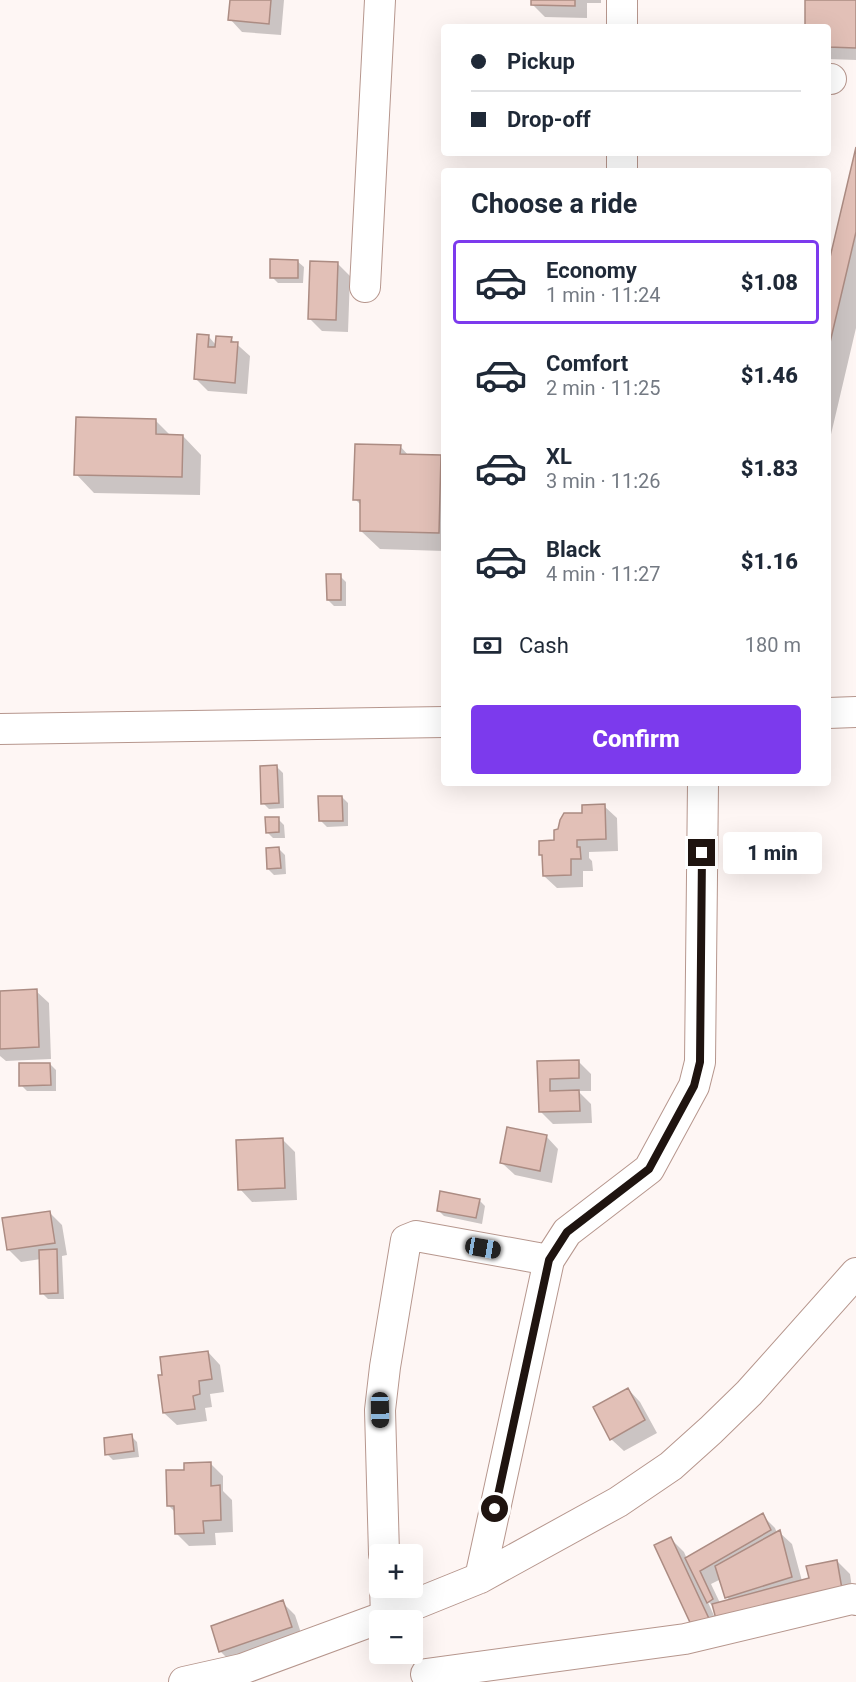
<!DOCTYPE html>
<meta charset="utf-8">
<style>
body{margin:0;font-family:Roboto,sans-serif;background:#f2f2f3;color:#1f2937;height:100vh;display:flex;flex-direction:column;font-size:22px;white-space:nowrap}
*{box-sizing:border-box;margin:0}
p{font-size:20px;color:#747a83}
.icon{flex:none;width:33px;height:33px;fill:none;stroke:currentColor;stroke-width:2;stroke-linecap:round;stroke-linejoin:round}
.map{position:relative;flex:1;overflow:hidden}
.drawer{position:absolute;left:441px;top:168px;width:390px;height:618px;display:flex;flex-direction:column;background:#fff;border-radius:6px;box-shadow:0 6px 24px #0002}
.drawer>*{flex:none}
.guide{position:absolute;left:441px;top:24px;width:390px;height:132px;border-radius:6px;box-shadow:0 6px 24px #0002;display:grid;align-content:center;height:132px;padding:0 30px;background:#fff}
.fabs{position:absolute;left:369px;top:1544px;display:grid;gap:12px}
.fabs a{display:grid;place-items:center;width:54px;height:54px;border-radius:6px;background:#fff;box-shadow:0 6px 24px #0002;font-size:30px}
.end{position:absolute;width:27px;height:27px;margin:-14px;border:8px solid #1f1410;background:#fff;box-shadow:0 0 0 3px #fff}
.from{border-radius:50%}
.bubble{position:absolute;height:42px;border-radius:6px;background:#fff;box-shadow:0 6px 24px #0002;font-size:20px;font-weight:800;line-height:42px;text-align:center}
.car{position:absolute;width:18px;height:36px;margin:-18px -9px;border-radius:8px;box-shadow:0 0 4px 2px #0007;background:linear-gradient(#222 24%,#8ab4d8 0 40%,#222 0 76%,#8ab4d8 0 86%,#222 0)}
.guide b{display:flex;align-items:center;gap:21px;height:57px;font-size:22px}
.guide b+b{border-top:2px solid #e0e1e3}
.guide i{width:15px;height:15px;background:#1f2937}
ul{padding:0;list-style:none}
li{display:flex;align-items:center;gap:18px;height:84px;margin:0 12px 9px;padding:0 18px;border:3px solid transparent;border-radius:6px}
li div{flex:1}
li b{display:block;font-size:22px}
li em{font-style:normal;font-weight:800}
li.selected{border-color:#7c3aed}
li>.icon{width:54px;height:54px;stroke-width:1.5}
h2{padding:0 30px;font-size:27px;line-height:72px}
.pay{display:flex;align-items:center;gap:15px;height:66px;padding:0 30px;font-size:22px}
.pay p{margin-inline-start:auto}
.primary-button{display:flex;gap:12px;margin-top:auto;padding:12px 30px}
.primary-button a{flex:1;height:69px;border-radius:6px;background:#7c3aed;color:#fff;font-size:24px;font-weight:800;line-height:69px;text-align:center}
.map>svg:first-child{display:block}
.shadow{fill:#0003;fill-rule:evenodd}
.building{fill:#e2c0b7;stroke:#ac8c83;stroke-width:1.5}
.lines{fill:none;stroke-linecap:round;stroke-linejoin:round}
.street-casing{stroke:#b6968d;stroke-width:32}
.street{stroke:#fff;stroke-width:30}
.route{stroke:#1f1410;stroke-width:8}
</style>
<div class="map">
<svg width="856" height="1682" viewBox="0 0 856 1682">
<rect width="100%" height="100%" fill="#fef6f4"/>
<path class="shadow" d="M 232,0 L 284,0 L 281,35 L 242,32 L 230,19 Z
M 532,0 L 601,0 L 601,3 L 587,3 L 587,18 L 545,17 L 532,4 Z
M 807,0 L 856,0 L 856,60 L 828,59 L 828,27 L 806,27 Z
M 856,154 L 856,328 L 829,443 L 828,272 Z
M 297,261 L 304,267 L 303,283 L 278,283 L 272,277 Z
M 337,263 L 350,276 L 348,332 L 322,331 L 309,318 Z
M 209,337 L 216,345 L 231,339 L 250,356 L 247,394 L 208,391 L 195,378 Z
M 155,420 L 171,436 L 183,436 L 201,455 L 200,495 L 94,493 L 76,474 Z
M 400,446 L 409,456 L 440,457 L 444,461 L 444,551 L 380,549 L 361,531 L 362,506 L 355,499 Z
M 340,576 L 346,582 L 346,606 L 334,606 L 328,600 Z
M 277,767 L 283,773 L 284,808 L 269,809 L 263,803 Z
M 342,797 L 348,803 L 348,826 L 327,827 L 321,821 Z
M 604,806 L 617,818 L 618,851 L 589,852 L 589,858 L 592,861 L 593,871 L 583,871 L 583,887 L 557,888 L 544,876 L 544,858 L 541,854 L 583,814 Z
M 278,819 L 284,825 L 285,838 L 273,838 L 267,832 Z
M 279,849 L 285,855 L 286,874 L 274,875 L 268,869 Z
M 36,991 L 49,1003 L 51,1059 L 6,1061 L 0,1056 L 0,993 Z
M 578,1061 L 591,1074 L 591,1091 L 578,1091 L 591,1104 L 592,1123 L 553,1124 L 540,1111 L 539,1062 Z
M 50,1064 L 56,1070 L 56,1091 L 27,1091 L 21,1085 Z
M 546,1136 L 558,1149 L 552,1183 L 515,1175 L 502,1163 Z
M 282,1139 L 295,1152 L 297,1200 L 252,1202 L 240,1189 Z
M 479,1200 L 485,1206 L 482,1224 L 444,1216 L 438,1210 Z
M 49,1212 L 62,1225 L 67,1255 L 62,1256 L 64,1299 L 48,1299 L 42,1293 L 41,1259 L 21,1262 L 8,1249 Z
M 208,1352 L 220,1365 L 224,1392 L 210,1394 L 212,1407 L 205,1408 L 207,1421 L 177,1425 L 164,1413 L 164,1376 Z
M 628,1389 L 640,1402 L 657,1433 L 624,1451 L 611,1439 Z
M 131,1436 L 137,1442 L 139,1457 L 113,1460 L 107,1454 Z
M 210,1463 L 223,1476 L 223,1491 L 232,1500 L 233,1532 L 215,1533 L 216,1545 L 189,1546 L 176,1533 L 176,1513 L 169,1506 L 186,1471 Z
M 762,1515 L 775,1528 L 777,1533 L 779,1532 L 792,1544 L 802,1581 L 811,1579 L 837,1561 L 850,1574 L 854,1602 L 714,1608 L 707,1600 L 723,1636 L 708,1643 L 671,1539 L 684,1552 L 687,1559 ZM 721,1579 L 726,1597 L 730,1600 L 720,1603 L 711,1584 Z
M 282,1602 L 295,1615 L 303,1639 L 233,1664 L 221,1652 L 213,1626 Z"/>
<path class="building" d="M 230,0 L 271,0 L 269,24 L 228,20 Z
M 531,0 L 575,0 L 575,6 L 531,5 Z
M 805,0 L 856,0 L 856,48 L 828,47 L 828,27 L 805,27 Z
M 856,147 L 856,232 L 828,351 L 828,266 Z
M 270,259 L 298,260 L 298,278 L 270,278 Z
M 310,261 L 338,262 L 336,320 L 308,319 Z
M 197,334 L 209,335 L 208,347 L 215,347 L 216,336 L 232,337 L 231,342 L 238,342 L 235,383 L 194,379 Z
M 76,417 L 156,419 L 156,434 L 183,435 L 182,477 L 74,475 Z
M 355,444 L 401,445 L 400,454 L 441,455 L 439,533 L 360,531 L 360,500 L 353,500 Z
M 326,574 L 341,574 L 341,600 L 327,600 Z
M 277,765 L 279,803 L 261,804 L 260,766 Z
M 318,796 L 342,796 L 343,821 L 319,821 Z
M 605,804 L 606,839 L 577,840 L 577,847 L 580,847 L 581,859 L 571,859 L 571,875 L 543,876 L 542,855 L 539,855 L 539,841 L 554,840 L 554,830 L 558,829 L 560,820 L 564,813 L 582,813 L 582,805 Z
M 265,817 L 279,817 L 279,832 L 266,833 Z
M 279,847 L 281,868 L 267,869 L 266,848 Z
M 37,989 L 39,1047 L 0,1049 L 0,991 Z
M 579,1060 L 579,1078 L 550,1079 L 550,1091 L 579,1090 L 580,1111 L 539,1112 L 537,1061 Z
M 19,1063 L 50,1063 L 51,1085 L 19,1086 Z
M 507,1127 L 547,1135 L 540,1171 L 500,1163 Z
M 283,1138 L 285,1188 L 238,1190 L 236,1140 Z
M 440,1191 L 480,1199 L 476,1218 L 437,1211 Z
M 50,1211 L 55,1243 L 7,1250 L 2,1218 Z
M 57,1249 L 58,1293 L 40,1294 L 39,1250 Z
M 208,1351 L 212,1379 L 199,1381 L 200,1394 L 193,1396 L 195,1409 L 163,1413 L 158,1375 L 162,1375 L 160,1357 Z
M 628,1388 L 645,1420 L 610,1440 L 593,1407 Z
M 132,1434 L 134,1451 L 105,1455 L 104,1438 Z
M 211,1462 L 211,1486 L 220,1485 L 221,1520 L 203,1521 L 204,1533 L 175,1534 L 174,1506 L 167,1506 L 166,1470 L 184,1470 L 184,1463 Z
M 763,1513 L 771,1530 L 700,1571 L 713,1599 L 707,1603 L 685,1558 Z
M 780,1530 L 792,1577 L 725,1598 L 715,1566 Z
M 671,1537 L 711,1623 L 694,1631 L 654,1545 Z
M 837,1560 L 842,1589 L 717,1623 L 712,1604 L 809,1578 L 806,1566 Z
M 283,1600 L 292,1627 L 219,1652 L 211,1626 Z"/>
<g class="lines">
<defs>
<path id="street" d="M 622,0 L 622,27
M 828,79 L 831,79
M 622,171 L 622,153
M 365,287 L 380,0
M 828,713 L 856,712
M 0,729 L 444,722
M 384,1554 L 380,1410 L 385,1367 L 406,1240 L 416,1236 L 549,1260
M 480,1578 L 549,1260 L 567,1232 L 649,1169 L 694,1086 L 700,1062 L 703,783
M 385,1587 L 386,1616
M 426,1674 L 685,1639 L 852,1599 L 856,1600
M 184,1682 L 242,1669 L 386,1616 L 480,1578 L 618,1502 L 671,1466 L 711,1430 L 749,1393 L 856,1273"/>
</defs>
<use href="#street" class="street-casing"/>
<use href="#street" class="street"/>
</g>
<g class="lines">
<path class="route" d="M 495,1509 L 549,1260 L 567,1232 L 649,1169 L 694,1086 L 700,1062 L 702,853"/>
</g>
</svg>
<div class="fabs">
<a>+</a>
<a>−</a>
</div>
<i class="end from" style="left:495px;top:1509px"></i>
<i class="end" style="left:702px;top:853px"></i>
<div class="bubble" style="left:723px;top:832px;width:99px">1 min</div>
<i class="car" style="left:483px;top:1248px;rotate:100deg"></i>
<i class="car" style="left:380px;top:1410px;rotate:179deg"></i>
<div class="guide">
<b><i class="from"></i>Pickup</b>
<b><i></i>Drop-off</b>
</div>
<section class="drawer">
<h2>Choose a ride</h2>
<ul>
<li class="selected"><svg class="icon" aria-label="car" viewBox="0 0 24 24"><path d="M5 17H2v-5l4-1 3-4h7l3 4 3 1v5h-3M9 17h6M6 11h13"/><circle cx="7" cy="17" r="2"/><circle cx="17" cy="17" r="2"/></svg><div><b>Economy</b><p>1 min · 11:24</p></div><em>$1.08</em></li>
<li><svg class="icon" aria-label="car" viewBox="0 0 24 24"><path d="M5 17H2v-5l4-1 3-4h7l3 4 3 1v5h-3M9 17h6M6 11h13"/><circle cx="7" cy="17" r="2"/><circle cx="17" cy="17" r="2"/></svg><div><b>Comfort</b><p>2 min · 11:25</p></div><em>$1.46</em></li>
<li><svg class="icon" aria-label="car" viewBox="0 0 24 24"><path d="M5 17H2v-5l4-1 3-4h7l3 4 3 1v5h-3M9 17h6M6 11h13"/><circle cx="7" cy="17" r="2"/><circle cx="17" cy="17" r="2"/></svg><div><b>XL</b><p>3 min · 11:26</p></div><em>$1.83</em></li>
<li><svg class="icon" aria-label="car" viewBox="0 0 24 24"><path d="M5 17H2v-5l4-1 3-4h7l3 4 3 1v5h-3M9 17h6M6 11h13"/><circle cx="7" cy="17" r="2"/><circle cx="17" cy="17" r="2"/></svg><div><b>Black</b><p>4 min · 11:27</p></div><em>$1.16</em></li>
</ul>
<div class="pay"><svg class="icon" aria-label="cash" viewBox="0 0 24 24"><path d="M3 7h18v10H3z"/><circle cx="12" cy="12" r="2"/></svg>Cash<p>180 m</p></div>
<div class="primary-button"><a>Confirm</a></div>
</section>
</div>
